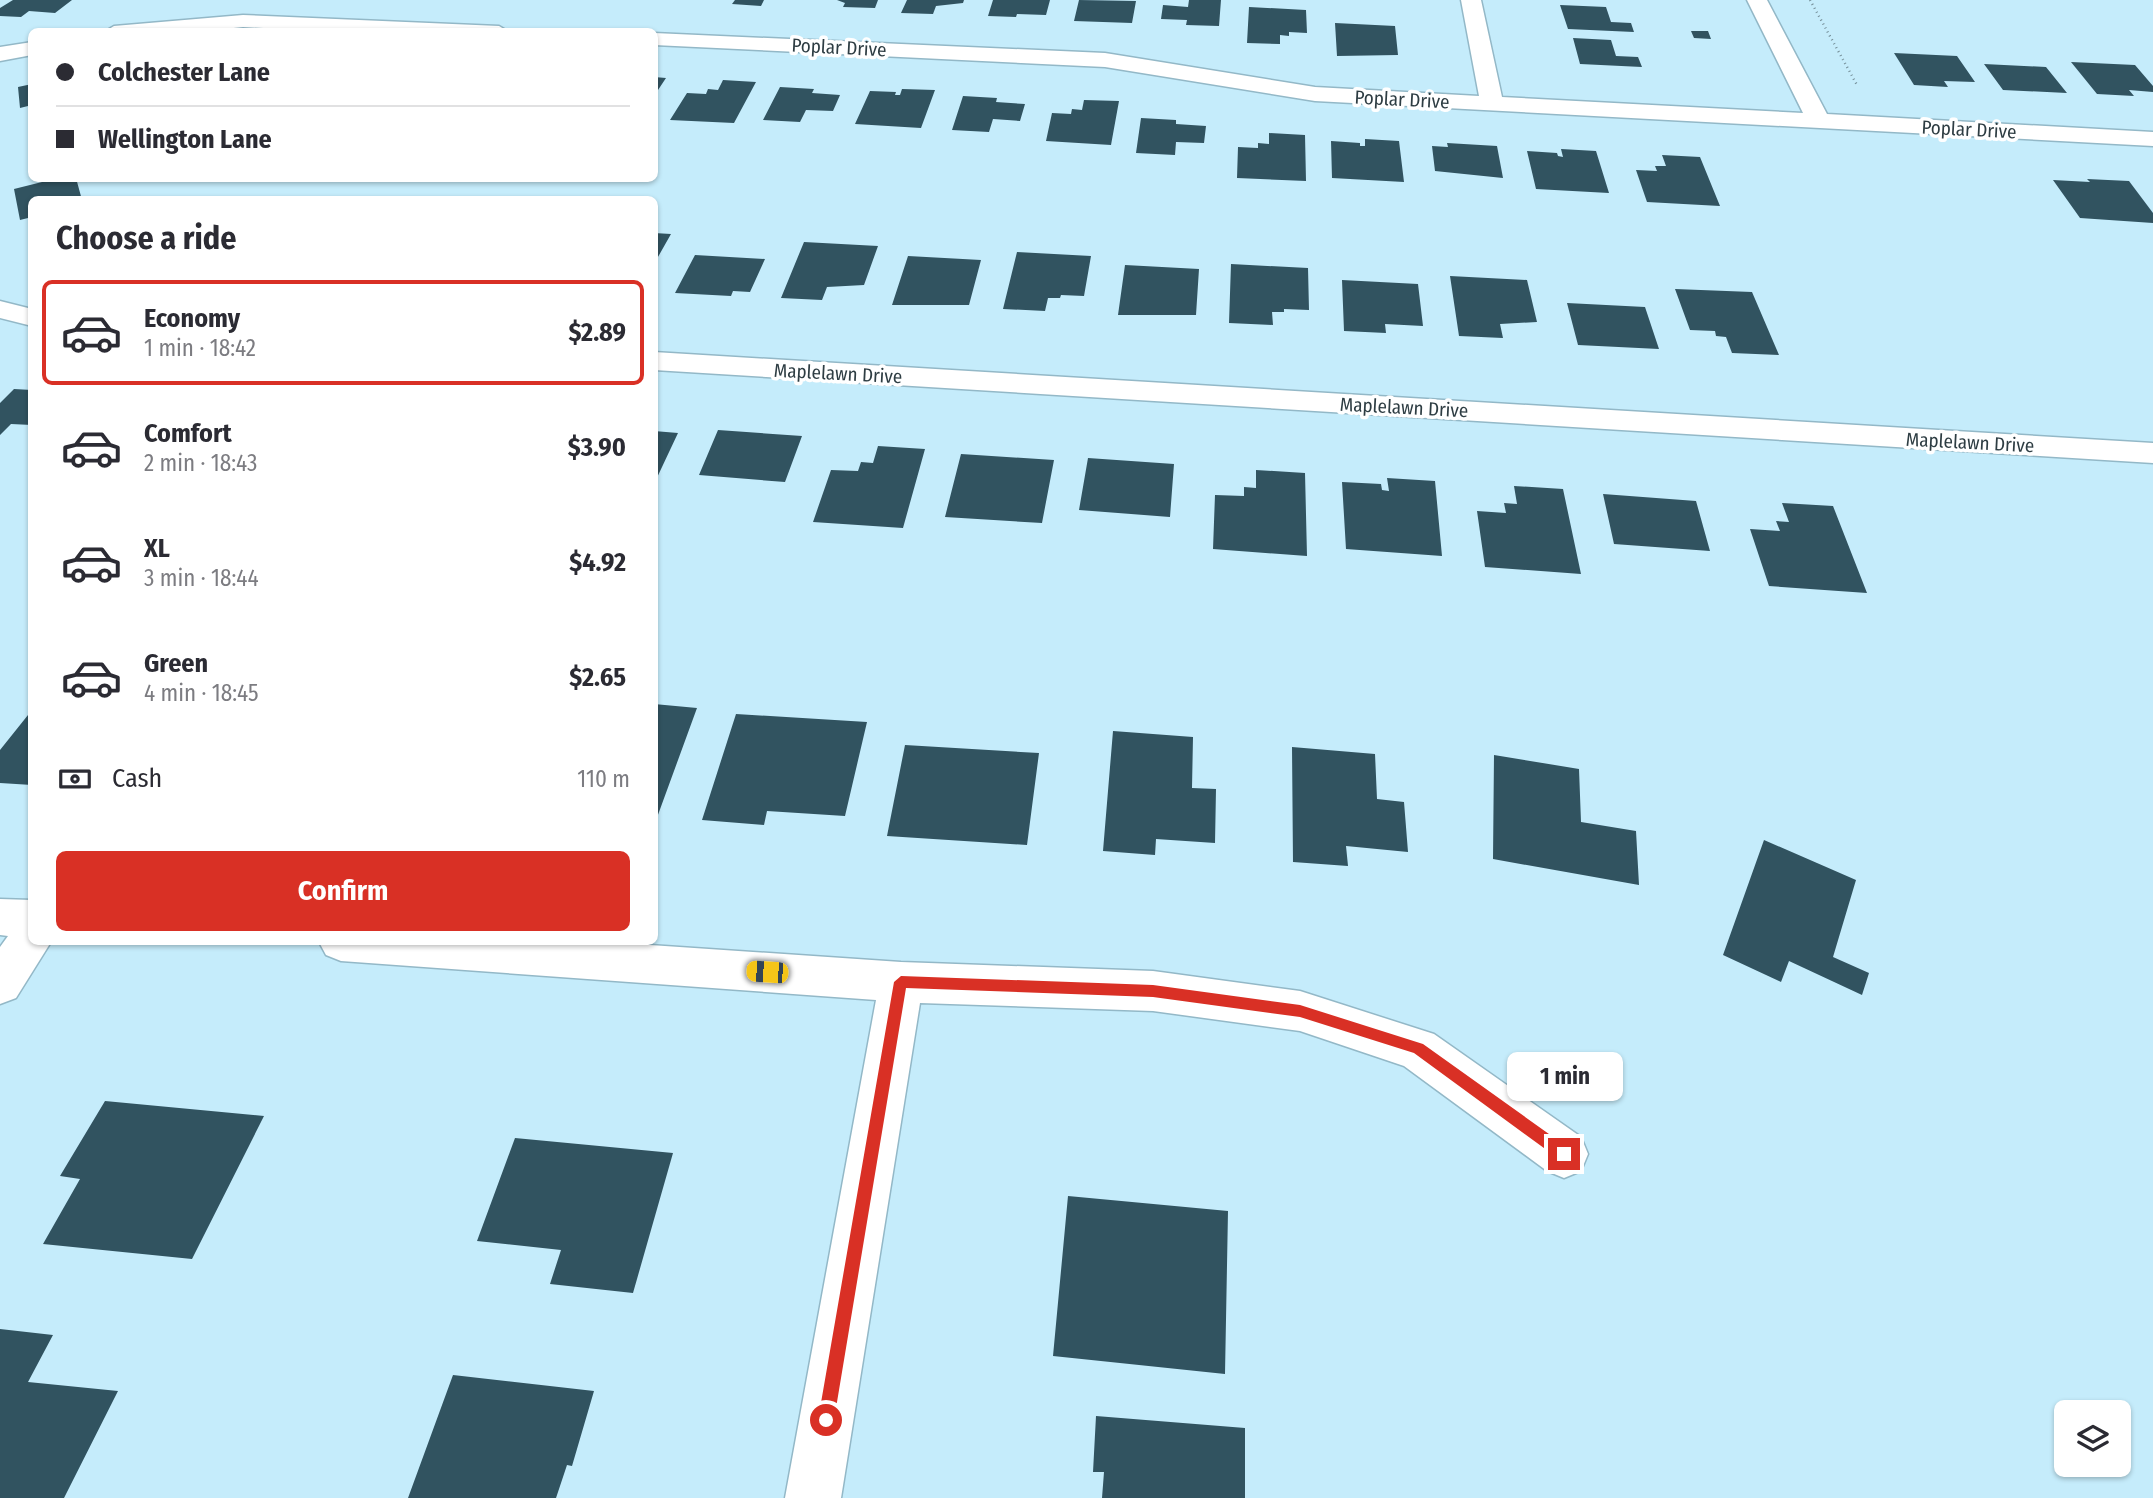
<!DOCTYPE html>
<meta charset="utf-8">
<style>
body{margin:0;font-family:"Fira Sans Condensed",sans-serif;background:#f7f7f7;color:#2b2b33;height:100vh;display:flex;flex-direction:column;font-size:26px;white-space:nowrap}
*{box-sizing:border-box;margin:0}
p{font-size:23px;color:#7c7c81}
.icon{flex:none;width:38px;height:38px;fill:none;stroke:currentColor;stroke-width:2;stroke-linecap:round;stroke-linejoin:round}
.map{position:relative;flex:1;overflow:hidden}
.panel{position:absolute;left:28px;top:196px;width:630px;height:749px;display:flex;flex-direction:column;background:#fff;border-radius:10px;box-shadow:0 2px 5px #0004}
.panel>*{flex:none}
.banner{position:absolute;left:28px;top:28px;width:630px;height:154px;border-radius:10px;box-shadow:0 2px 5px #0004;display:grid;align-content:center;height:154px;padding:0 28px;background:#fff}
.buttons{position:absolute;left:2054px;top:1400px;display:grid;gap:14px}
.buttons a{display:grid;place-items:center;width:77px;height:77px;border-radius:10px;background:#fff;box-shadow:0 2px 5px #0004;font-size:35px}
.end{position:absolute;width:32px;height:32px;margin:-16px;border:9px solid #d93025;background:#fff;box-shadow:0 0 0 4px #fff}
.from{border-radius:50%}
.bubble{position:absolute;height:49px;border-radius:10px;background:#fff;box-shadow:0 2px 5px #0004;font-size:23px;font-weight:700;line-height:49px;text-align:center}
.car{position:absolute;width:21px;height:42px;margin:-21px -10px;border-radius:9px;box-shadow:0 0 5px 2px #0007;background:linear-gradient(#f5c518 24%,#345 0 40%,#f5c518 0 76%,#345 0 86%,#f5c518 0)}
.banner b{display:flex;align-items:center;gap:24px;height:66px;font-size:26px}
.banner b+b{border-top:2px solid #e1e1e2}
.banner i{width:18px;height:18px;background:#2b2b33}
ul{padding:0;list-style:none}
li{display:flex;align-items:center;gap:21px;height:105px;margin:0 14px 10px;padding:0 14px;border:4px solid transparent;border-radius:10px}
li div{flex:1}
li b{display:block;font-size:26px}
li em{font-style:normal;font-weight:700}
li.on{border-color:#d93025}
li>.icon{width:63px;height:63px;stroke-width:1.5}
h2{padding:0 28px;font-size:32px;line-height:84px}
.pay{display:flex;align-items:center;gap:18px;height:77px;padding:0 28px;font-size:26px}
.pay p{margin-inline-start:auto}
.primary-button{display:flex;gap:14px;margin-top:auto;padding:14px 28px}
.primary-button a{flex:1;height:80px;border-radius:10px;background:#d93025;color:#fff;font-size:28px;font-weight:700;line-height:80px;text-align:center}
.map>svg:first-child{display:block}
.building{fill:#315360}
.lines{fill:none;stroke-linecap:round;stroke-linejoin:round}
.minor-casing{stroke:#93b8c7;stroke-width:3}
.path{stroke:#76909a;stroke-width:2.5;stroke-dasharray:1 3.5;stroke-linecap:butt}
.minor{fill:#fff;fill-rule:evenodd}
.route{fill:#d93025}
.labels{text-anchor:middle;stroke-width:7;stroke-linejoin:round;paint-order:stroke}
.far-street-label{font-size:19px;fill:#2e3d43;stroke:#fff}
</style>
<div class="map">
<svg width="2153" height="1498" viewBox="0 0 2153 1498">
<rect width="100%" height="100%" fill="#c5ecfb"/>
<path class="building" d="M 13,0 L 72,0 L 55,13 L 29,11 L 21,17 L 0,16 L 0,8 Z
M 735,0 L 764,0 L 761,6 L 732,4 Z
M 837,0 L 878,0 L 875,8 L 843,7 L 845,3 Z
M 907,0 L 964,0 L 963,3 L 936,6 L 933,14 L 901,13 Z
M 993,0 L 1050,0 L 1046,15 L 1017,14 L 1016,17 L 988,16 Z
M 1079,0 L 1136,1 L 1132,23 L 1074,21 Z
M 1189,0 L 1221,0 L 1219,26 L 1186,25 L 1187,20 L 1161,19 L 1163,5 L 1188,7 Z
M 1560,5 L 1606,7 L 1611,22 L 1631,23 L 1634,32 L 1568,29 Z
M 1249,7 L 1306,10 L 1307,33 L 1289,32 L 1289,36 L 1280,35 L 1280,44 L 1247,43 Z
M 1335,23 L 1395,26 L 1398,55 L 1337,56 Z
M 1691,31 L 1708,31 L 1711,39 L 1694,38 Z
M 1573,38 L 1611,40 L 1616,56 L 1638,57 L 1642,67 L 1580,64 Z
M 1894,53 L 1957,56 L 1975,82 L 1944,81 L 1948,87 L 1914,85 Z
M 2071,62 L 2135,65 L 2153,86 L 2153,92 L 2129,90 L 2134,96 L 2097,94 Z
M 1984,64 L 2046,67 L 2067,93 L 2003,90 Z
M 654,77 L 666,78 L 654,96 Z
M 723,80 L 756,82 L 734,123 L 670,120 L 687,93 L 706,94 L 708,89 L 718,90 Z
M 32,84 L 32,105 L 20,108 L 18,87 Z
M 780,87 L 814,89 L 812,93 L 840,95 L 833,111 L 806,110 L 800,122 L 763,120 Z
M 902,89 L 935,90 L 921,128 L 855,124 L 870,91 L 896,92 L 895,95 L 900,95 Z
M 963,96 L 997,98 L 996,102 L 1025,104 L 1020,121 L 993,119 L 989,132 L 952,130 Z
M 1084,100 L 1119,101 L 1111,145 L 1046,141 L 1052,113 L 1071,114 L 1072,109 L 1082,110 Z
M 1141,118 L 1176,120 L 1176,124 L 1206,126 L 1204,143 L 1176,142 L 1175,155 L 1136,153 Z
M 1269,133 L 1305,135 L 1306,181 L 1237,178 L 1238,147 L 1258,148 L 1258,143 L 1269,144 Z
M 1365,139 L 1399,141 L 1404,182 L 1332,178 L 1331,141 L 1360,143 L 1360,146 L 1365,146 Z
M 1447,143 L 1497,146 L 1503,178 L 1435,171 L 1432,146 L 1448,147 Z
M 1561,149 L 1596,151 L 1609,193 L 1536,189 L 1527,151 L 1557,153 L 1558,156 L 1563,157 Z
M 1662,155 L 1700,157 L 1720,206 L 1647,202 L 1636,170 L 1657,171 L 1655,166 L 1666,166 Z
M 58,178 L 76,178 L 82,200 L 32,200 L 32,217 L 20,220 L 14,189 Z
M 2087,179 L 2129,181 L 2153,213 L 2153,223 L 2080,218 L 2053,180 L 2090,182 Z
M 654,233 L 671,234 L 654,264 Z
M 804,242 L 878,246 L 864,285 L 827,287 L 822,300 L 781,298 Z
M 1017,252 L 1091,256 L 1084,296 L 1061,295 L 1060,298 L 1048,298 L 1045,311 L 1003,309 Z
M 695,255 L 765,259 L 750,292 L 733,291 L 731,296 L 675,293 Z
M 908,256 L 981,260 L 969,305 L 892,305 Z
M 1231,264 L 1308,268 L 1309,310 L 1284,309 L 1284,312 L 1272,312 L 1273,325 L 1229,323 Z
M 1125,265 L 1199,269 L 1196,315 L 1118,315 Z
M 1450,276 L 1527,280 L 1537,322 L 1500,324 L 1503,338 L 1459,336 Z
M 1342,280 L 1418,284 L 1423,326 L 1385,324 L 1386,333 L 1344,331 Z
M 1675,289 L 1752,292 L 1779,355 L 1732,353 L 1726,337 L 1716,336 L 1715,331 L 1690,330 Z
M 1567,303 L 1645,307 L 1659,349 L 1578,345 Z
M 14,389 L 32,390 L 32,425 L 11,424 L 0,435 L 0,403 Z
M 718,430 L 802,436 L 785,482 L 699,475 Z
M 654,431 L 678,433 L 654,484 Z
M 878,446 L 925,449 L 903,528 L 813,522 L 831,470 L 858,471 L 861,462 L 873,463 Z
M 961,454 L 1054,460 L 1042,523 L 945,517 Z
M 1088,458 L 1174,464 L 1170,517 L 1079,510 Z
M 1256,470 L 1305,473 L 1307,556 L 1213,549 L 1215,495 L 1244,496 L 1244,487 L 1256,488 Z
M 1387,478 L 1435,481 L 1442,556 L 1346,549 L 1342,482 L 1381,484 L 1382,490 L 1389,491 Z
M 1514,486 L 1563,489 L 1581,574 L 1485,567 L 1477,511 L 1506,513 L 1504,503 L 1517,504 Z
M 1603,494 L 1696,501 L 1710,551 L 1614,544 Z
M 1782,503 L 1833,506 L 1867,593 L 1769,586 L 1750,529 L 1780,531 L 1776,521 L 1789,522 Z
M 654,704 L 697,708 L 655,823 L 654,823 Z
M 32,710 L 32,785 L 0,783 L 0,750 Z
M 736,714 L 867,722 L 845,816 L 767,811 L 764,825 L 702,820 Z
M 1113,731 L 1193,737 L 1192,788 L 1216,789 L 1215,843 L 1156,839 L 1155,855 L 1103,851 Z
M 905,745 L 1039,753 L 1027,845 L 887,836 Z
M 1292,747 L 1375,754 L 1377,799 L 1404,802 L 1408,852 L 1346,846 L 1348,866 L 1293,862 Z
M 1494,755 L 1579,769 L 1581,822 L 1636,831 L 1639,885 L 1493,859 Z
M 1764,840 L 1856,880 L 1833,957 L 1869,973 L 1862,995 L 1789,961 L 1781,982 L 1723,955 Z
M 105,1101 L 264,1116 L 192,1259 L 43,1244 L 80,1179 L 60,1176 Z
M 515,1138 L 673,1153 L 633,1293 L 550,1284 L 561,1250 L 477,1241 Z
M 1068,1196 L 1228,1211 L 1225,1374 L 1053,1356 Z
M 0,1329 L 53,1335 L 28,1382 L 118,1391 L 64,1498 L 0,1498 Z
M 453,1375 L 594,1391 L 572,1466 L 567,1465 L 556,1498 L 408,1498 Z
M 1096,1416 L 1245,1428 L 1245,1498 L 1102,1498 L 1104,1472 L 1093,1472 Z"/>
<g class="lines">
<defs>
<path id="minor" d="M 1461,0 L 1481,0 L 1502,97 L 1803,113 L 1747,0 L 1767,0 L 1827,114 L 2153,132 L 2153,146 L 1315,101 L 1105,67 L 654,45 L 654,33 L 1105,53 L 1315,87 L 1479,96 Z
M 243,15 L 499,26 L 509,32 L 339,32 L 243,27 L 195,32 L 104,32 L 114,26 Z
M 32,42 L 32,55 L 0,61 L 0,47 Z
M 0,301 L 32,309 L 32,326 L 0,318 Z
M 654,352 L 2153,443 L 2153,463 L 654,370 Z
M 0,899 L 32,900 L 32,942 L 51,942 L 16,998 L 0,1004 L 0,947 L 8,936 L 0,935 Z
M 319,942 L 606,942 L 901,962 L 1153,971 L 1300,991 L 1434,1034 L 1581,1137 L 1588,1154 L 1581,1171 L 1564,1178 L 1547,1171 L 1404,1066 L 1300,1031 L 1153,1011 L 920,1003 L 841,1498 L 785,1498 L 876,1000 L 341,961 L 326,955 Z"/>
</defs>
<use href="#minor" class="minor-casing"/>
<path class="path" d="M 1810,0 L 1857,85"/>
<use href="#minor" class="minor"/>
</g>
<path class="route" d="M 901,976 L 1153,985 L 1300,1005 L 1423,1044 L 1570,1149 L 1572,1154 L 1570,1159 L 1559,1159 L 1414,1053 L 1300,1017 L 1153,997 L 906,988 L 834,1420 L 826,1428 L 818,1420 L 894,982 Z"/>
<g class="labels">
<g class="far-street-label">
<text transform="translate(839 47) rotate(3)" y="7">Poplar Drive</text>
<text transform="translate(1402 99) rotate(3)" y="7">Poplar Drive</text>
<text transform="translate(1969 129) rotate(3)" y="7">Poplar Drive</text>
<text transform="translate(838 373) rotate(3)" y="7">Maplelawn Drive</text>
<text transform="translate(1404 407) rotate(3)" y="7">Maplelawn Drive</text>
<text transform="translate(1970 442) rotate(3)" y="7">Maplelawn Drive</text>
</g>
</g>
</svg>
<div class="buttons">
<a><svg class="icon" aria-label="layers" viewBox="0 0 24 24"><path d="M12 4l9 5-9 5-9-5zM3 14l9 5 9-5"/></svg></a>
</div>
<i class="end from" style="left:826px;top:1420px"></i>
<i class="end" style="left:1564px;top:1154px"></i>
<div class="bubble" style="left:1507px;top:1052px;width:116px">1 min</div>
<i class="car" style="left:767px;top:972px;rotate:274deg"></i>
<div class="banner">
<b><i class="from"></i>Colchester Lane</b>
<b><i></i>Wellington Lane</b>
</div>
<section class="panel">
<h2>Choose a ride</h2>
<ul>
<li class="on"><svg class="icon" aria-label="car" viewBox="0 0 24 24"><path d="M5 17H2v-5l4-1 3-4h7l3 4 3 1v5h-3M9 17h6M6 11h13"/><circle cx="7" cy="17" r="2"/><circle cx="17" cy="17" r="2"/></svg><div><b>Economy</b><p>1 min · 18:42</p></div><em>$2.89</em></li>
<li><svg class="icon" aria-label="car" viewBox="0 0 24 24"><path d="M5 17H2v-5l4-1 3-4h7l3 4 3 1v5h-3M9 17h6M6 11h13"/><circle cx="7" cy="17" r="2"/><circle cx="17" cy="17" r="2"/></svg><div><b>Comfort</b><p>2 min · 18:43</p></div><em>$3.90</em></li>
<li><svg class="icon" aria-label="car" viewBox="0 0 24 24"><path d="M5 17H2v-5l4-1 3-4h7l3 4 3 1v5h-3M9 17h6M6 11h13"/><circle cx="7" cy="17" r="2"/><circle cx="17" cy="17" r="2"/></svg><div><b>XL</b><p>3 min · 18:44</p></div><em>$4.92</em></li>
<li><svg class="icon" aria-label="car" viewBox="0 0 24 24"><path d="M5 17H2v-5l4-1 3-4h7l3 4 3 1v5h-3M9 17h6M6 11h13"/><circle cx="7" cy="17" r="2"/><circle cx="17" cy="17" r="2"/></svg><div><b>Green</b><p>4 min · 18:45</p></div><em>$2.65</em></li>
</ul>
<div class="pay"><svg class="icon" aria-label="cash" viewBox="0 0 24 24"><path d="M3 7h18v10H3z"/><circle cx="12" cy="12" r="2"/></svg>Cash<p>110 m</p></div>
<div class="primary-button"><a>Confirm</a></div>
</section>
</div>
